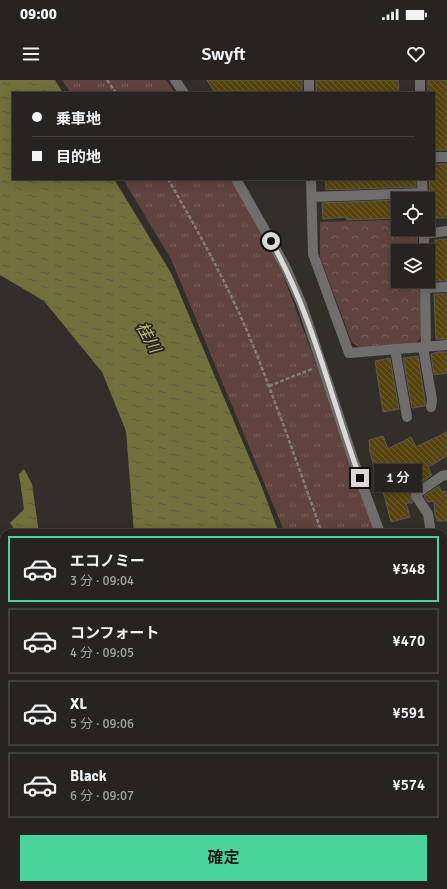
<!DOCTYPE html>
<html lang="ja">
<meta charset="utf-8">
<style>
body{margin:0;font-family:Signika,"Noto Sans JP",sans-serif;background:#322f2d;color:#f1f3f6;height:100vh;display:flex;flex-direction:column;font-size:15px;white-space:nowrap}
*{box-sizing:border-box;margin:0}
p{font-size:13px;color:#a4a4a5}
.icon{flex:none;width:22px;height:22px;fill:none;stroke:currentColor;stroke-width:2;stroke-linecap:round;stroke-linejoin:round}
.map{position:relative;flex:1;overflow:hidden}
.side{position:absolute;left:0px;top:449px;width:447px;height:360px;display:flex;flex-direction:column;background:#262320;border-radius:12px 12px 0 0;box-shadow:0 2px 10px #0003,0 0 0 1px #42403e}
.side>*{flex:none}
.banner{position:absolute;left:12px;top:12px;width:423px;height:88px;border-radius:0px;box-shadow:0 2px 10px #0003,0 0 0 1px #42403e;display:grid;align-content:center;height:88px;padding:0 20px;background:#262320}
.tools{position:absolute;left:391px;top:112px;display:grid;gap:8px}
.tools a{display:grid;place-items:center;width:44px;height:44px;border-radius:0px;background:#262320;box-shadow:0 2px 10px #0003,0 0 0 1px #42403e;font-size:20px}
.end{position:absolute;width:18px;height:18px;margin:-9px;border:5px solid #dbd9d7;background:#111;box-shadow:0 0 0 2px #111}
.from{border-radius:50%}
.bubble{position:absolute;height:28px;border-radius:0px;background:#262320;box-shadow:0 2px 10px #0003,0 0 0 1px #42403e;font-size:13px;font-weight:600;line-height:28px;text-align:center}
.banner b{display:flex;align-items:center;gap:14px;height:38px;font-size:15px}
.banner b+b{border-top:1px solid #42403e}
.banner i{width:10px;height:10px;background:#f1f3f6}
ul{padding:7px 0 0;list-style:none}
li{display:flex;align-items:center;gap:12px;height:66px;margin:0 8px 6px;padding:0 12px;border:2px solid #42403e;border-radius:0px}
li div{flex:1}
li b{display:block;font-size:15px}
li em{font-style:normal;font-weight:600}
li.active{border-color:#49d49c}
li>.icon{width:36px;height:36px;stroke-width:1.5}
.action{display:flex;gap:8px;margin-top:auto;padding:8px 20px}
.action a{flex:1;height:46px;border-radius:0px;background:#49d49c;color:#111;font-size:16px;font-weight:600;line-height:46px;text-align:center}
.status{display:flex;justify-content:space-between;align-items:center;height:28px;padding:0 20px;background:#262320;direction:ltr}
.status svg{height:11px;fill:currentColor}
header{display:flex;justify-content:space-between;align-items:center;height:52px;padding:0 20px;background:#262320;font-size:18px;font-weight:600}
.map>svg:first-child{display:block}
.grass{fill:url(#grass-tufts)}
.forest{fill:url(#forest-crowns)}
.water{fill:url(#water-ripples)}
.building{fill:url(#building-back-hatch);stroke:#5c5a56}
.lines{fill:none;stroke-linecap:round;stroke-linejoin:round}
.path{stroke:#807e7b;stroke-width:2.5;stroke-dasharray:4 2;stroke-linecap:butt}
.minor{stroke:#706e6d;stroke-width:10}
.highway{stroke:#cac5c2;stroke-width:12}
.route{stroke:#dbd9d7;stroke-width:5}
.labels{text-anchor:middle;stroke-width:3.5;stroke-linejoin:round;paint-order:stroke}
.water-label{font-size:16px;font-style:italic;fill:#c7c474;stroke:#282522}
</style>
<div class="status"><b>09:00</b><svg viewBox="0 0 49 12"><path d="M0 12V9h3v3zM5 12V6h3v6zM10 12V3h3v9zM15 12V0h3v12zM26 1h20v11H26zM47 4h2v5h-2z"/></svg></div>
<header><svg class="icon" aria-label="menu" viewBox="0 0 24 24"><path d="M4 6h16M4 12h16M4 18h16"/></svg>Swyft<svg class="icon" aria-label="heart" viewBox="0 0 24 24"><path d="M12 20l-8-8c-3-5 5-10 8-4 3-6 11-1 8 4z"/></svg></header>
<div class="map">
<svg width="447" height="809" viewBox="0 0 447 809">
<defs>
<pattern id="grass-tufts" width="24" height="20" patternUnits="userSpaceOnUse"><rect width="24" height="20" fill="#61433d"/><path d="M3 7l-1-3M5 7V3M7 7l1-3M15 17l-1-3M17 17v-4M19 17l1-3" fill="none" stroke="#775e58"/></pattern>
<pattern id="forest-crowns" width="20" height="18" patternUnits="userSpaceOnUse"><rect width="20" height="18" fill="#61433d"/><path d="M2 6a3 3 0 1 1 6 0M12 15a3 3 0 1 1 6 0" fill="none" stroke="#775e58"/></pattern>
<pattern id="water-ripples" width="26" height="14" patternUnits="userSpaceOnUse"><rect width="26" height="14" fill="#72703c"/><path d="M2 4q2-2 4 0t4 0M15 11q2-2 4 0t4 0" fill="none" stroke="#5c5b3e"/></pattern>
<pattern id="building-back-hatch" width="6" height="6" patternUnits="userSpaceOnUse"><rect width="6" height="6" fill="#57440f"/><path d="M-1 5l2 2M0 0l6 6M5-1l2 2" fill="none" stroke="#6f5e31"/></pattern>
</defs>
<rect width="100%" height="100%" fill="#322f2b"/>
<path class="grass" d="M 62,0 L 166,0 L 175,13 L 71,13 Z
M 123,99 L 231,99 L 280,187 L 313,276 L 376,453 L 285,453 L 171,179 Z"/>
<path class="forest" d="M 398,140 L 398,149 L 418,149 L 418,171 L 398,171 L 398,201 L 420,201 L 422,256 L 416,263 L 364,269 L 352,263 L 320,177 L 320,142 Z"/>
<path class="water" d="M 0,0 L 55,0 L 63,13 L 13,13 L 13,99 L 114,99 L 171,193 L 261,405 L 279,453 L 134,453 L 126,351 L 102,292 L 44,221 L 0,195 Z
M 24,389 L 32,404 L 39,453 L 17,453 L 10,443 L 24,429 L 19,394 Z
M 0,505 L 4,510 L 4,566 L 0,564 Z
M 130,805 L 185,805 L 186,809 L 132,809 Z
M 305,805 L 348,805 L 346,809 L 304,809 Z"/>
<path class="building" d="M 207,0 L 302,0 L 302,12 L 255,13 L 255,11 L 214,11 Z
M 316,0 L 398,0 L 399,13 L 317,13 L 316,12 Z
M 428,0 L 447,0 L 447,70 L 434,70 L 434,12 L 428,12 Z
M 434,84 L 447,84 L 447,138 L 431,138 L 429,99 L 434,99 Z
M 325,99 L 416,99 L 416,107 L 326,110 Z
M 398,120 L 398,138 L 347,140 L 347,137 L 323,139 L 322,123 Z
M 447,159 L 447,201 L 435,201 L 433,178 L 436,177 L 435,160 Z
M 434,214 L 447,214 L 447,259 L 436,259 Z
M 438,272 L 447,272 L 447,293 L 434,295 L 431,274 Z
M 418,276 L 425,320 L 425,326 L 412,328 L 403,278 Z
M 390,278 L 399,329 L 383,332 L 375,281 Z
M 447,352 L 447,376 L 428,387 L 432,395 L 410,411 L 410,416 L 413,423 L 406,423 L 410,437 L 391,442 L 384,415 L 374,396 L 376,394 L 370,372 L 369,360 L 383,356 L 388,369 L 411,357 L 416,367 Z
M 439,406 L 442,412 L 447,411 L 447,441 L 437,441 L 436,436 L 435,436 L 434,421 L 428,422 L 424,416 Z"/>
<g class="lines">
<path class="path" d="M 107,0 L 116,13
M 168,99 C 197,149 225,200 248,253 C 275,319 298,386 322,453
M 269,306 L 312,289
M 0,580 L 4,589
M 443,660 L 447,658
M 443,699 L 447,708
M 76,805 L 77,809"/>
<path class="minor" d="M 175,0 L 184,13
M 309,0 L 309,13
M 420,0 L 420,13
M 434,77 L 447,77
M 236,99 L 285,186 L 302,225 L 355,385 L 380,453
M 311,99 L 313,174 L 349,273 L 447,265
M 422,99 L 423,119
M 312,117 L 423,113
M 424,149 L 424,171
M 424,154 L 447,151
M 425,201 L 426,267
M 425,208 L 447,207
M 423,267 L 432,320 L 431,327
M 395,269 L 407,337
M 431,453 L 428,434 L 416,416 L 416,414 L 442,396 L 447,395
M 443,496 L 447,496
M 443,629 L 447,640"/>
<path class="highway" d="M 443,772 L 447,769
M 373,809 L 381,805"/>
</g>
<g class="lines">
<path class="route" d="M 271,161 C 313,235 331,319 360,398"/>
</g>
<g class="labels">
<g class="water-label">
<text transform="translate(149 257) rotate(61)" y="6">桂川</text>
</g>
</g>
</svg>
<div class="tools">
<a><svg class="icon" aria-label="locate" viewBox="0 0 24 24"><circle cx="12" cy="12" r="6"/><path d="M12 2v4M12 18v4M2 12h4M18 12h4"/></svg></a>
<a><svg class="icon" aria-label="layers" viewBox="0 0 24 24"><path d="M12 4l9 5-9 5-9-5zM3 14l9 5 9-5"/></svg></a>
</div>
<i class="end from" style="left:271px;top:161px"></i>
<i class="end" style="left:360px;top:398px"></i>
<div class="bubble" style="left:374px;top:384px;width:48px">1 分</div>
<div class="banner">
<b><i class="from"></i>乗車地</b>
<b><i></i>目的地</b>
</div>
<section class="side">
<ul>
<li class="active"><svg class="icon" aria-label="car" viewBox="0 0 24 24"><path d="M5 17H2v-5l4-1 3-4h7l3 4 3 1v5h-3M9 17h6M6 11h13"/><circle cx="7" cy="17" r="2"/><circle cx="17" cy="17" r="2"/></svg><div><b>エコノミー</b><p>3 分 · 09:04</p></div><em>¥348</em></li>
<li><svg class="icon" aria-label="car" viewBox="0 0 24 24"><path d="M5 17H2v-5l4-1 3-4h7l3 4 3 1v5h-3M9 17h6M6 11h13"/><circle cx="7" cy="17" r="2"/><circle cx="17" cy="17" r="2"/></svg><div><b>コンフォート</b><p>4 分 · 09:05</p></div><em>¥470</em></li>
<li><svg class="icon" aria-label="car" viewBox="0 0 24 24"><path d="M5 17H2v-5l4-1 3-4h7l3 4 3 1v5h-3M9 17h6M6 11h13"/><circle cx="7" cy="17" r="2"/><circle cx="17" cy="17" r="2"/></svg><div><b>XL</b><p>5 分 · 09:06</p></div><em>¥591</em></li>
<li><svg class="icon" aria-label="car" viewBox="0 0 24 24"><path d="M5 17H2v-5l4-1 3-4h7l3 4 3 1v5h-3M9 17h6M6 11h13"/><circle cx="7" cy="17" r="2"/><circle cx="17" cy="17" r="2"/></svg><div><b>Black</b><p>6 分 · 09:07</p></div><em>¥574</em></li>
</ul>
<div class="action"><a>確定</a></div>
</section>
</div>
